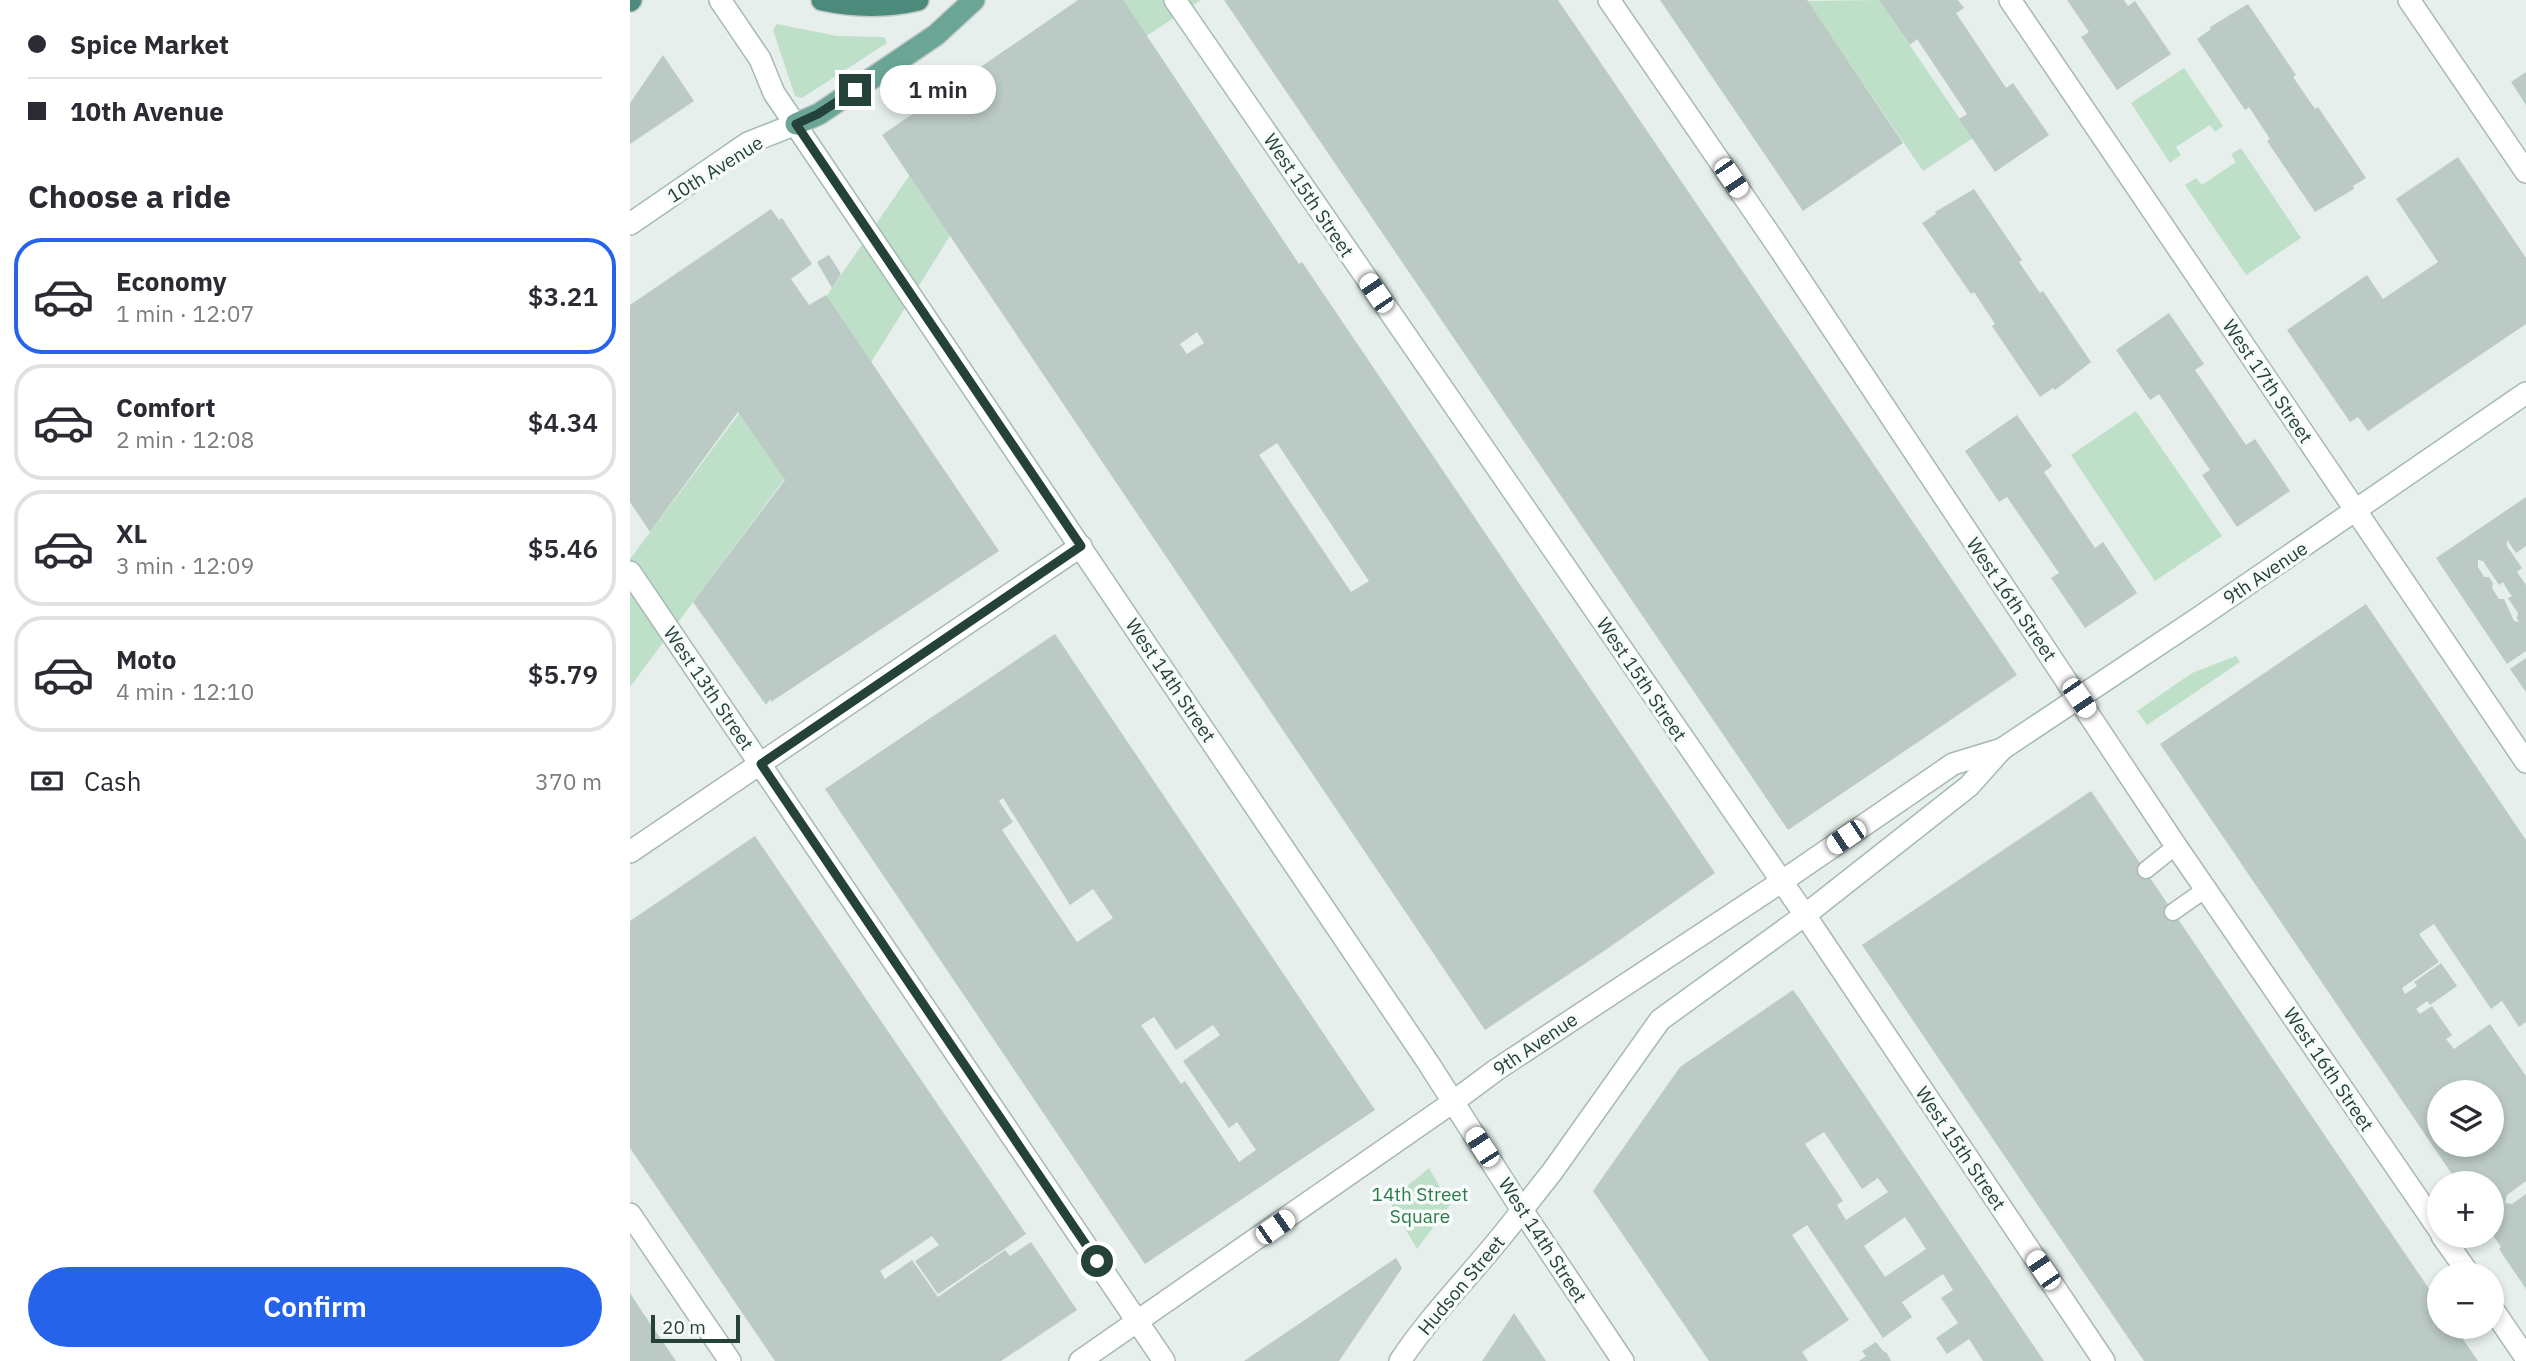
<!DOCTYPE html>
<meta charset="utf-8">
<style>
body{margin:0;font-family:"IBM Plex Sans",sans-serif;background:#f2f2f3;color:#2b2b33;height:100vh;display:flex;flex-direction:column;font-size:26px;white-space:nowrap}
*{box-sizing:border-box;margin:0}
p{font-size:23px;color:#7c7c81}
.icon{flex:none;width:38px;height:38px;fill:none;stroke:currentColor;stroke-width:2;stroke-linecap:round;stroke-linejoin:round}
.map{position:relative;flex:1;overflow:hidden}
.sheet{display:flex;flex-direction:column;background:#fff;width:630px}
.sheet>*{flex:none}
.top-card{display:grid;align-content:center;height:154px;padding:0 28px;background:#fff}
.tools{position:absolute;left:1797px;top:1080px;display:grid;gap:14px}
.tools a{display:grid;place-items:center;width:77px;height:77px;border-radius:50%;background:#fff;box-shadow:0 4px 10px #0003;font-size:35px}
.scale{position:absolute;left:21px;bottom:18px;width:89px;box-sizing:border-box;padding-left:7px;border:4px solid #24423a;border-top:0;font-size:19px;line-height:24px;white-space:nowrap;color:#24423a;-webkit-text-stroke:5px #f7fbf9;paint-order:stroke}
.end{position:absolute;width:32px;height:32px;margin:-16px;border:9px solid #24423a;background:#fff;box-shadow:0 0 0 4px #fff}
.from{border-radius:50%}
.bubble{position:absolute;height:49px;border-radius:24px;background:#fff;box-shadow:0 4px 10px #0003;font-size:23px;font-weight:600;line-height:49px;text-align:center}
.car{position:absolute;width:21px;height:42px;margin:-21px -10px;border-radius:9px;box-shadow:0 0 5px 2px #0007;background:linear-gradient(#fff 24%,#345 0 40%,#fff 0 76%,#345 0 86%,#fff 0)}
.top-card b{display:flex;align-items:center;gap:24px;height:66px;font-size:26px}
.top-card b+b{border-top:2px solid #e1e1e2}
.top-card i{width:18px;height:18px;background:#2b2b33}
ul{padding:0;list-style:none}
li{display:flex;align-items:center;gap:21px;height:116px;margin:0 14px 10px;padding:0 14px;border:4px solid #e1e1e2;border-radius:28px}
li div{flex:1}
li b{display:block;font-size:26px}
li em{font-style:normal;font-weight:600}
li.active{border-color:#2563eb}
li>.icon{width:63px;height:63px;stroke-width:1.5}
h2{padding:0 28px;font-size:32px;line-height:84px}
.pay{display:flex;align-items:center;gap:18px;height:77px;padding:0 28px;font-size:26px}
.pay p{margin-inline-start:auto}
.action{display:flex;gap:14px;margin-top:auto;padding:14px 28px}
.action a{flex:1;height:80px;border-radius:42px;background:#2563eb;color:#fff;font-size:28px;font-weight:600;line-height:80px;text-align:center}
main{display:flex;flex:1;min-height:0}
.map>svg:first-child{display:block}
.green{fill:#bfe0c8}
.building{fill:#bbcac4;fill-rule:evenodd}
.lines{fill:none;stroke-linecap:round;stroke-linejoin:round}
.service-casing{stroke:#a8b8b2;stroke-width:19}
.pedestrian-casing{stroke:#a8b8b2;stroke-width:24}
.minor-casing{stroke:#a8b8b2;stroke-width:24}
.secondary-casing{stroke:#a4bbb3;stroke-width:24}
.primary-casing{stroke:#c2cac8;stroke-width:24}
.trunk-casing{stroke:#c2cac8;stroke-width:24}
.service{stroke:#fff;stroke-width:16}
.pedestrian{stroke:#fff;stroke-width:21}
.minor{stroke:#fff;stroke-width:21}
.secondary{stroke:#fff;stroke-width:21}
.primary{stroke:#6aa596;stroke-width:21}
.trunk{stroke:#4c8a7c;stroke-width:21}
.route{stroke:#24423a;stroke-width:9}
.labels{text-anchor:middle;stroke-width:7;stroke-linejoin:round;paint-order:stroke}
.street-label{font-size:19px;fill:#24423a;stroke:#f7fbf9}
.park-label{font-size:19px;fill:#2d7a4b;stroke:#f7fbf9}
</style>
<main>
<section class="sheet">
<div class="top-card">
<b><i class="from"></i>Spice Market</b>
<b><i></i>10th Avenue</b>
</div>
<h2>Choose a ride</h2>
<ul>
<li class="active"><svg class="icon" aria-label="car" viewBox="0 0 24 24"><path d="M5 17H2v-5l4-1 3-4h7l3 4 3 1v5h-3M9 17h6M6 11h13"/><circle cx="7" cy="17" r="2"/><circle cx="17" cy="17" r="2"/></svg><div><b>Economy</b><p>1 min · 12:07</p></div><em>$3.21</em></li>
<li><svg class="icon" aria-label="car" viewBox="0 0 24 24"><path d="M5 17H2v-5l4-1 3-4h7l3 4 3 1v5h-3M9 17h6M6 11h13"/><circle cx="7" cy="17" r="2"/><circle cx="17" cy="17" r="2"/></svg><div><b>Comfort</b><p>2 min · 12:08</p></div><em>$4.34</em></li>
<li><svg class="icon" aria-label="car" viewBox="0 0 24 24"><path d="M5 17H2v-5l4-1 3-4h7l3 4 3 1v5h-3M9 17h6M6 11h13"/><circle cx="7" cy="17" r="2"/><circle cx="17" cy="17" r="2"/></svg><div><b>XL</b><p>3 min · 12:09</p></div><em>$5.46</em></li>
<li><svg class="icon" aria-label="car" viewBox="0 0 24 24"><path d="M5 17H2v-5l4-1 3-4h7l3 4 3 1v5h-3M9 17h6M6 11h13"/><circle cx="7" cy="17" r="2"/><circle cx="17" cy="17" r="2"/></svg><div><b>Moto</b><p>4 min · 12:10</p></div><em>$5.79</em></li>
</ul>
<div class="pay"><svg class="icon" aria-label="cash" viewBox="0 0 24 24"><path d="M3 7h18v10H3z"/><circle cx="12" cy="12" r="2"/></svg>Cash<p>370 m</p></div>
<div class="action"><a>Confirm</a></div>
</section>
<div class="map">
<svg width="1896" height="1361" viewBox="0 0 1896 1361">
<rect width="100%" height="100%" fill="#e6efeb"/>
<path class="green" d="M 452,0 L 571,0 L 453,78 L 333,215 L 240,364 L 0,687 L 0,559 L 189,307 L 356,64 Z
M 1249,0 L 1343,138 L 1293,171 L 1177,1 Z
M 147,24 L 207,36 L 254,37 L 257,43 L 172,98 L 165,96 L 143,30 Z
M 1554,68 L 1593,126 L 1585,132 L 1580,125 L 1546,147 L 1551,155 L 1540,163 L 1501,103 Z
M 1611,148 L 1671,238 L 1616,275 L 1555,185 L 1566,178 L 1572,185 L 1606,162 L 1601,154 Z
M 1506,411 L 1592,536 L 1525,581 L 1441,455 Z
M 1606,656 L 1610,662 L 1517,725 L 1507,711 L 1562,673 Z
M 799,1168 L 820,1205 L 787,1249 L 759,1201 Z"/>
<path class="building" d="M 448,0 L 493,0 L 669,264 L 672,262 L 1085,873 L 977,949 L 855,1030 L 252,135 ZM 567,332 L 574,343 L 557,354 L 550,344 ZM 647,443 L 739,581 L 721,592 L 629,455 Z
M 594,0 L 928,0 L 1387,675 L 1158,830 Z
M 1030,0 L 1177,0 L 1273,143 L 1173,211 Z
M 1249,0 L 1328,0 L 1334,8 L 1326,13 L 1376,88 L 1383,83 L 1419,135 L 1365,172 L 1329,119 L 1337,114 L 1287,39 L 1280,45 Z
M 1437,0 L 1494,0 L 1498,6 L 1505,1 L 1541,54 L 1487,90 L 1451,37 L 1459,32 Z
M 1618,4 L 1666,75 L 1663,77 L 1685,109 L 1688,107 L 1736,178 L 1723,186 L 1724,189 L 1685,212 L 1637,141 L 1640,139 L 1619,107 L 1615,110 L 1567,39 L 1581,29 L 1580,27 Z
M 33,55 L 64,101 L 0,144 L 0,103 Z
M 1896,72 L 1896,105 L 1881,82 Z
M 1828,157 L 1896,258 L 1896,324 L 1738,431 L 1728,417 L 1720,422 L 1657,330 L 1737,275 L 1753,299 L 1808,262 L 1766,199 Z
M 1344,189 L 1392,260 L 1389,262 L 1410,293 L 1413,291 L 1461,362 L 1425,390 L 1423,388 L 1410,397 L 1362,326 L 1365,324 L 1344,292 L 1341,294 L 1292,223 L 1306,214 L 1305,212 Z
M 141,209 L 149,220 L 152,218 L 182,264 L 161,279 L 179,305 L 196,295 L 369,551 L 141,702 L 140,699 L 136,705 L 63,602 L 155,480 L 108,412 L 20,532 L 0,502 L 0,305 Z
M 199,255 L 211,274 L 202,288 L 187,262 Z
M 1539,313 L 1574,364 L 1565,370 L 1616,445 L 1625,439 L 1660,491 L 1607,527 L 1572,475 L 1580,470 L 1529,394 L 1520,400 L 1486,350 Z
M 1387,415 L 1422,466 L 1414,472 L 1465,548 L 1473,542 L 1507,593 L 1455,628 L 1421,578 L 1429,573 L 1377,497 L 1369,502 L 1335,451 Z
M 1896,497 L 1896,546 L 1886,553 L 1877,540 L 1877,546 L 1892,568 L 1887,572 L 1896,585 L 1896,651 L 1877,664 L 1806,558 ZM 1848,560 L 1853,561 L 1869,585 L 1873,582 L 1878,591 L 1882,596 L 1878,598 L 1888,613 L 1887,618 L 1889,622 L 1884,621 L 1874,599 L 1869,599 L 1862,588 L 1863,583 L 1859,577 L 1854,577 L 1848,567 Z
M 1736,604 L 1896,840 L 1896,1022 L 1889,1027 L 1872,1001 L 1861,1009 L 1804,924 L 1789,934 L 1809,962 L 1772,988 L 1775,994 L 1787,986 L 1784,982 L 1811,963 L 1827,986 L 1800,1005 L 1797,1001 L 1786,1009 L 1790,1014 L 1802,1006 L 1822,1035 L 1816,1039 L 1824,1049 L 1860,1024 L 1896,1076 L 1896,1181 L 1877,1195 L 1875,1203 L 1882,1204 L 1896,1194 L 1896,1289 L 1869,1249 L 1871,1247 L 1862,1234 L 1862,1183 L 1828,1183 L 1530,744 ZM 1810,1092 L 1862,1092 L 1862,1144 L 1810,1144 Z
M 425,634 L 745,1110 L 515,1264 L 195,789 ZM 373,798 L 440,905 L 463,889 L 483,918 L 447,942 L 372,830 L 383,822 L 369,801 ZM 524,1017 L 546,1050 L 583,1025 L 590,1035 L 553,1061 L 599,1128 L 607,1122 L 626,1150 L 609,1162 L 555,1081 L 551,1084 L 511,1025 Z
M 1896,658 L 1896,692 L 1880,669 Z
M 1461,791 L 1810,1305 L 1810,1326 L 1824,1326 L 1848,1361 L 1514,1361 L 1411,1210 L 1232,945 Z
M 125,836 L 396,1234 L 308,1294 L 285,1261 L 309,1245 L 302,1236 L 250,1271 L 255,1279 L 282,1260 L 308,1297 L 375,1250 L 380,1256 L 401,1242 L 447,1310 L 371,1361 L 145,1361 L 0,1148 L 0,921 Z
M 1163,990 L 1169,998 L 1414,1361 L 1353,1361 L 1339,1339 L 1317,1354 L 1306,1338 L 1328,1323 L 1311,1298 L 1323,1290 L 1313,1274 L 1272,1302 L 1282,1317 L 1253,1338 L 1177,1225 L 1162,1235 L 1219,1320 L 1172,1352 L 1178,1361 L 1079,1361 L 963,1191 L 1050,1067 ZM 1194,1132 L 1232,1189 L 1248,1178 L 1258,1192 L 1216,1220 L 1207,1205 L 1213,1201 L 1175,1144 ZM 1275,1217 L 1296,1249 L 1255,1277 L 1234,1246 Z
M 766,1258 L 772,1268 L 709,1361 L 614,1361 Z
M 0,1293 L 13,1313 L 46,1361 L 0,1361 Z
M 884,1313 L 916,1361 L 852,1361 Z
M 1246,1342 L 1253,1351 L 1257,1353 L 1261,1361 L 1229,1361 L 1236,1356 L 1232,1351 Z"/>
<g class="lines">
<defs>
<path id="service" d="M 1516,870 L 1546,846
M 1543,912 L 1576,889"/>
<path id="pedestrian" d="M 823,1102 L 866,1070 L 1151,882"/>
<path id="minor" d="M 979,0 L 1147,245 L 1546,846 L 1810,1231
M 1380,0 L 1896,762
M 1779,0 L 1896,172
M 0,572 L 534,1361
M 0,852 L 451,546
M 1151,882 L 1323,764 L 1372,749
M 1175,915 L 1474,1361
M 0,1214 L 100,1361
M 1812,1236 L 1839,1274
M 1862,1308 L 1896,1358
M 450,1361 L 823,1102
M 770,1361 C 806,1307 854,1262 892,1210 L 993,1361"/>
<path id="secondary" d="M 90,0 L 130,59 L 144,93 L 799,1064 L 892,1210 L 922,1172 L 1030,1020 L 1175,915 L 1339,786 L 1372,749 L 1567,619 L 1896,393
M 545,0 L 1175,915
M 0,224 L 118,143 L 166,124"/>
<path id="primary" d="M 166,124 L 189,114 L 306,35 L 344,0"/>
<path id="trunk" d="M 192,0 C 225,7 255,8 288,0
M 0,1 L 1,0"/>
</defs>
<use href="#service" class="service-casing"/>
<use href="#pedestrian" class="pedestrian-casing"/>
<use href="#minor" class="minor-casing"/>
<use href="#secondary" class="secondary-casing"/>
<use href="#primary" class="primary-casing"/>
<use href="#trunk" class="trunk-casing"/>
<use href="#service" class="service"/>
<use href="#pedestrian" class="pedestrian"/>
<use href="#minor" class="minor"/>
<use href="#secondary" class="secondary"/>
<use href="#primary" class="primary"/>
<use href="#trunk" class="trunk"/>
</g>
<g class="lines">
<path class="route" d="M 225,90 L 188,114 L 166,124 L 451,546 L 131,764 L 467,1261"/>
</g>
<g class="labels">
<g class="street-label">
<text transform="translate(85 169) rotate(-32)" y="7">10th Avenue</text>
<text transform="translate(679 195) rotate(56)" y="7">West 15th Street</text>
<text transform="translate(1638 381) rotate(56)" y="7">West 17th Street</text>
<text transform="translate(1635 573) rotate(-34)" y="7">9th Avenue</text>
<text transform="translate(1382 599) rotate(56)" y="7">West 16th Street</text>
<text transform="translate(1012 679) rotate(56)" y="7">West 15th Street</text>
<text transform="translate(541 680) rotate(56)" y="7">West 14th Street</text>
<text transform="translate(79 688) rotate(56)" y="7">West 13th Street</text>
<text transform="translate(905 1044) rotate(-34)" y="7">9th Avenue</text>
<text transform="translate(1699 1069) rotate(56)" y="7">West 16th Street</text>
<text transform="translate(1331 1148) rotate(56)" y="7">West 15th Street</text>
<text transform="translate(913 1240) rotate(57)" y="7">West 14th Street</text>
<text transform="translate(831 1285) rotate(-50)" y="7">Hudson Street</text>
</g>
<g class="park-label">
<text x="790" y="1201">14th Street<tspan x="790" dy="22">Square</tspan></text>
</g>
</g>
</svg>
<div class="tools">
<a><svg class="icon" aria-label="layers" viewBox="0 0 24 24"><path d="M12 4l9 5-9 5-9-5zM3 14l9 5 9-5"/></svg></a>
<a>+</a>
<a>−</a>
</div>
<div class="scale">20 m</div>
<i class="end from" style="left:467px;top:1261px"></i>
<i class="end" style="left:225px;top:90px"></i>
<div class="bubble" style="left:250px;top:65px;width:116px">1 min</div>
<i class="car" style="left:1101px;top:178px;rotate:146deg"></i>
<i class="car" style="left:746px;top:293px;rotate:326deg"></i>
<i class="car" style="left:1449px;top:698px;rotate:146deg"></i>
<i class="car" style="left:1216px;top:837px;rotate:236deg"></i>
<i class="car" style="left:852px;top:1147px;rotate:327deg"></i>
<i class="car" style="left:645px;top:1227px;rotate:55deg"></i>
<i class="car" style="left:1413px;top:1270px;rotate:326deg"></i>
</div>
</main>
